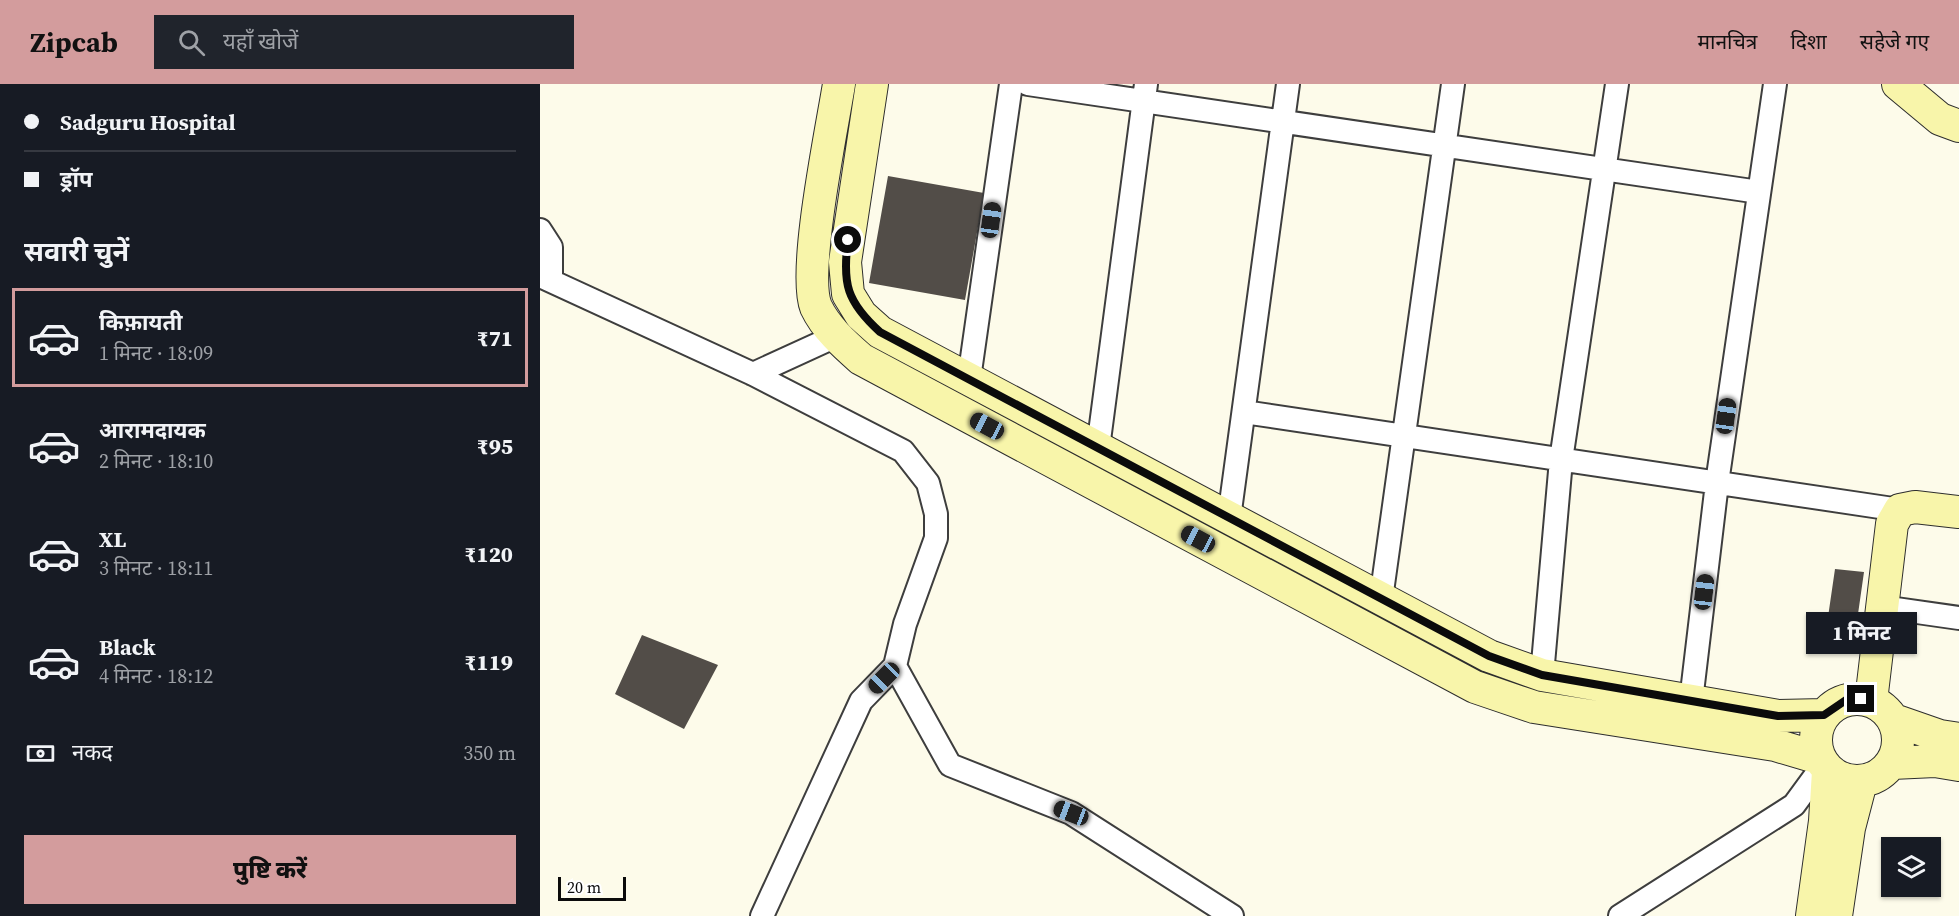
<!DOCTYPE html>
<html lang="hi">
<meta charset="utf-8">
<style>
body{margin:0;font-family:"Source Serif 4","Noto Sans Devanagari",serif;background:#20242c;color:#f1f3f6;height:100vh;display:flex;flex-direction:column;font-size:22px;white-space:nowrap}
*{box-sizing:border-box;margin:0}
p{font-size:20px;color:#9ea1a6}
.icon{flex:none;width:33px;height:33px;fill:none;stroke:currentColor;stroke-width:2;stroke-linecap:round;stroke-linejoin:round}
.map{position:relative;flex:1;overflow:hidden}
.panel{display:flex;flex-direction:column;background:#171b24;width:540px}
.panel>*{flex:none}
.banner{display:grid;align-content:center;height:132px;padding:0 24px;background:#171b24}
.controls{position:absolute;left:1341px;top:753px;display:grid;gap:12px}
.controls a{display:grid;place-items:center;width:60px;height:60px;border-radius:0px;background:#171b24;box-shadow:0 2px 4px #0004;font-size:30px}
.scale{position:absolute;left:18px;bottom:15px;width:68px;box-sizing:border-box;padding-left:6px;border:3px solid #0b0b0b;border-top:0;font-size:16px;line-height:21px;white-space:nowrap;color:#0b0b0b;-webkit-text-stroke:4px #fff;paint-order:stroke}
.end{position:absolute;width:27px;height:27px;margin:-14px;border:8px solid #0b0b0b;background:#fff;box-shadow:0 0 0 3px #fff}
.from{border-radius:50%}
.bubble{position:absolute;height:42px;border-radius:0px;background:#171b24;box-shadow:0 2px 4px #0004;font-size:20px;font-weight:800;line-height:42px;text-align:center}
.car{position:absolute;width:18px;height:36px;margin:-18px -9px;border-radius:8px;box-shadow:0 0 4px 2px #0007;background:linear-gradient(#222 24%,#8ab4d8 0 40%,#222 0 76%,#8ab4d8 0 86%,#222 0)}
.banner b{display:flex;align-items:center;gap:21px;height:57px;font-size:22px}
.banner b+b{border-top:2px solid #363941}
.banner i{width:15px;height:15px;background:#f1f3f6}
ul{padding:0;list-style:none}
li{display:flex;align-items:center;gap:18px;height:99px;margin:0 12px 9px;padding:0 12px;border:3px solid transparent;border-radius:0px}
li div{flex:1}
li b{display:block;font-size:22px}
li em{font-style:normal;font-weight:800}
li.selected{border-color:#d39c9d}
li>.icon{width:54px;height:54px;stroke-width:1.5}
h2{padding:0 24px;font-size:27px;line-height:72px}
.pay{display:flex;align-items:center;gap:15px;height:66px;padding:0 24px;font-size:22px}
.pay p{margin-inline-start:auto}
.action{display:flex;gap:12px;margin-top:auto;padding:12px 24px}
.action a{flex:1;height:69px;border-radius:0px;background:#d39c9d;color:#111;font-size:24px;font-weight:800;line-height:69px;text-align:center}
header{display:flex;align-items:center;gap:36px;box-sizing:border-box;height:84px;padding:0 30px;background:#d39c9d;color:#111}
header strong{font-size:28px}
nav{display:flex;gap:33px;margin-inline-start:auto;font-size:21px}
.search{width:420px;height:54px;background:#20242c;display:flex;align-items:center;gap:15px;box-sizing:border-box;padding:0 21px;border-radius:0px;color:#9ea1a6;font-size:22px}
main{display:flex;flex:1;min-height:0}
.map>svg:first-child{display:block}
.building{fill:#524d48}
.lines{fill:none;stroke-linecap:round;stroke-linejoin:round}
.street-casing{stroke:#3e3e3e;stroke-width:26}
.secondary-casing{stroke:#2d2d2d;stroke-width:34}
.street{stroke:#fff;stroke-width:22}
.secondary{stroke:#f8f5aa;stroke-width:32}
.route{stroke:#0b0b0b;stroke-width:8}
</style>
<header>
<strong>Zipcab</strong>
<div class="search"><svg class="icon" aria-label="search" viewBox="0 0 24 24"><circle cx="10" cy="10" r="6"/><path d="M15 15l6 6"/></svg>यहाँ खोजें</div>
<nav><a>मानचित्र</a><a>दिशा</a><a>सहेजे गए</a></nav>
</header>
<main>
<section class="panel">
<div class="banner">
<b><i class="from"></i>Sadguru Hospital</b>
<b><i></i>ड्रॉप</b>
</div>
<h2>सवारी चुनें</h2>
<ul>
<li class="selected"><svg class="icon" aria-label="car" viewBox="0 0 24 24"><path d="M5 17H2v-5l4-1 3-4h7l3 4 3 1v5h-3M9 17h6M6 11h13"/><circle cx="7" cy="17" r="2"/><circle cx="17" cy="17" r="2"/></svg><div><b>किफ़ायती</b><p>1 मिनट · 18:09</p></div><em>₹71</em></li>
<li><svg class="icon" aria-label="car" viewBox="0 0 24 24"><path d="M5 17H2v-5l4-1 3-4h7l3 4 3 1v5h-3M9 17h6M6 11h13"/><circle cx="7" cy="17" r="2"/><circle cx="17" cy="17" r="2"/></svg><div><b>आरामदायक</b><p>2 मिनट · 18:10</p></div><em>₹95</em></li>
<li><svg class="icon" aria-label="car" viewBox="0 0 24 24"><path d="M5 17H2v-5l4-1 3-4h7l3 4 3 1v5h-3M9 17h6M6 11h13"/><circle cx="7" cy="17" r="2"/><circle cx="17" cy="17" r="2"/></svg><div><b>XL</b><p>3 मिनट · 18:11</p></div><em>₹120</em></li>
<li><svg class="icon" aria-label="car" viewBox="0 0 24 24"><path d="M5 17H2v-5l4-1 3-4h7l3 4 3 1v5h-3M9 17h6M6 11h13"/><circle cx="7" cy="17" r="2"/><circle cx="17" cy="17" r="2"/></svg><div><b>Black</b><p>4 मिनट · 18:12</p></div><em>₹119</em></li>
</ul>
<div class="pay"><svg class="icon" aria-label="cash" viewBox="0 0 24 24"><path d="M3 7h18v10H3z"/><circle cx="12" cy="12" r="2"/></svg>नकद<p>350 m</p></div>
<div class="action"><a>पुष्टि करें</a></div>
</section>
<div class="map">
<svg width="1419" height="832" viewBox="0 0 1419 832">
<rect width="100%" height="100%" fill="#fdfbea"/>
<path class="building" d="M 348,92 L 444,109 L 425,216 L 329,199 Z
M 1295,485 L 1324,488 L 1317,537 L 1288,533 Z
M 102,551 L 178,581 L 144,645 L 75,610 Z"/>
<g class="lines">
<defs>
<path id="street" d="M 488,0 L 1219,108
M 0,146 L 11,163 L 11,195
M 0,192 L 213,290 L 363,367 L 388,399 L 396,430 L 396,454 L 365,540 L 355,582 L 321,617 L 222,832
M 213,290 L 296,252
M 429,295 L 471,0
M 704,328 L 1360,426
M 558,364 L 606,0
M 689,434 L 748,0
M 841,515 L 913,0
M 1342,523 L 1419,534
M 355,582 L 410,681 L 531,729 L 692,832
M 1002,591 L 1021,376 L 1077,0
M 1151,617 L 1177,399 L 1235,0
M 1080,832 L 1254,721 L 1284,680"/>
<path id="secondary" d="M 299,0 C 292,44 262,188 276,223 C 286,244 304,260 321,275 L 935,603 L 994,623 L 1235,661 L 1279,674
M 332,0 L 305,178 L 308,210 L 321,231 L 340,248 L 949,572 L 1002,591 L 1238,632 L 1284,631
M 1358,0 L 1400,35 L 1419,42
M1276 656a41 41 0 1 1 82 0a41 41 0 1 1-82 0Z
M 1331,617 L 1352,440 L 1360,426 L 1375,423 L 1419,428
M 1354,636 L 1400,652 L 1419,655
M 1352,679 L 1395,677 L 1419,681
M 1272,832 L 1285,737 L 1288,687
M 1296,832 L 1309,744 L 1321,698"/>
</defs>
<use href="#street" class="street-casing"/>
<use href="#secondary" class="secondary-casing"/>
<use href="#street" class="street"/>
<use href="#secondary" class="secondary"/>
</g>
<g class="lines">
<path class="route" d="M 308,156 C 302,200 307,218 340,248 L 949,572 L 1002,591 L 1238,632 L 1284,631 L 1306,616 L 1321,615"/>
</g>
</svg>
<div class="controls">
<a><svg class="icon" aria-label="layers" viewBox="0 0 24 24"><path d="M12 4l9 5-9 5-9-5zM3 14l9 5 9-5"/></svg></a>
</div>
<div class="scale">20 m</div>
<i class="end from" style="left:308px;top:156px"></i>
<i class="end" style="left:1321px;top:615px"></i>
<div class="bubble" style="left:1266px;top:528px;width:111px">1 मिनट</div>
<i class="car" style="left:451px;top:136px;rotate:8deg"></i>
<i class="car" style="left:1186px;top:332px;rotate:8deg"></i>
<i class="car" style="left:447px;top:342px;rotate:298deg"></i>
<i class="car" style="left:658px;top:455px;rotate:298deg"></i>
<i class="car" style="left:1164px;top:508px;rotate:7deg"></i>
<i class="car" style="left:344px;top:594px;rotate:225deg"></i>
<i class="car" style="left:531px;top:729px;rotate:291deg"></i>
</div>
</main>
